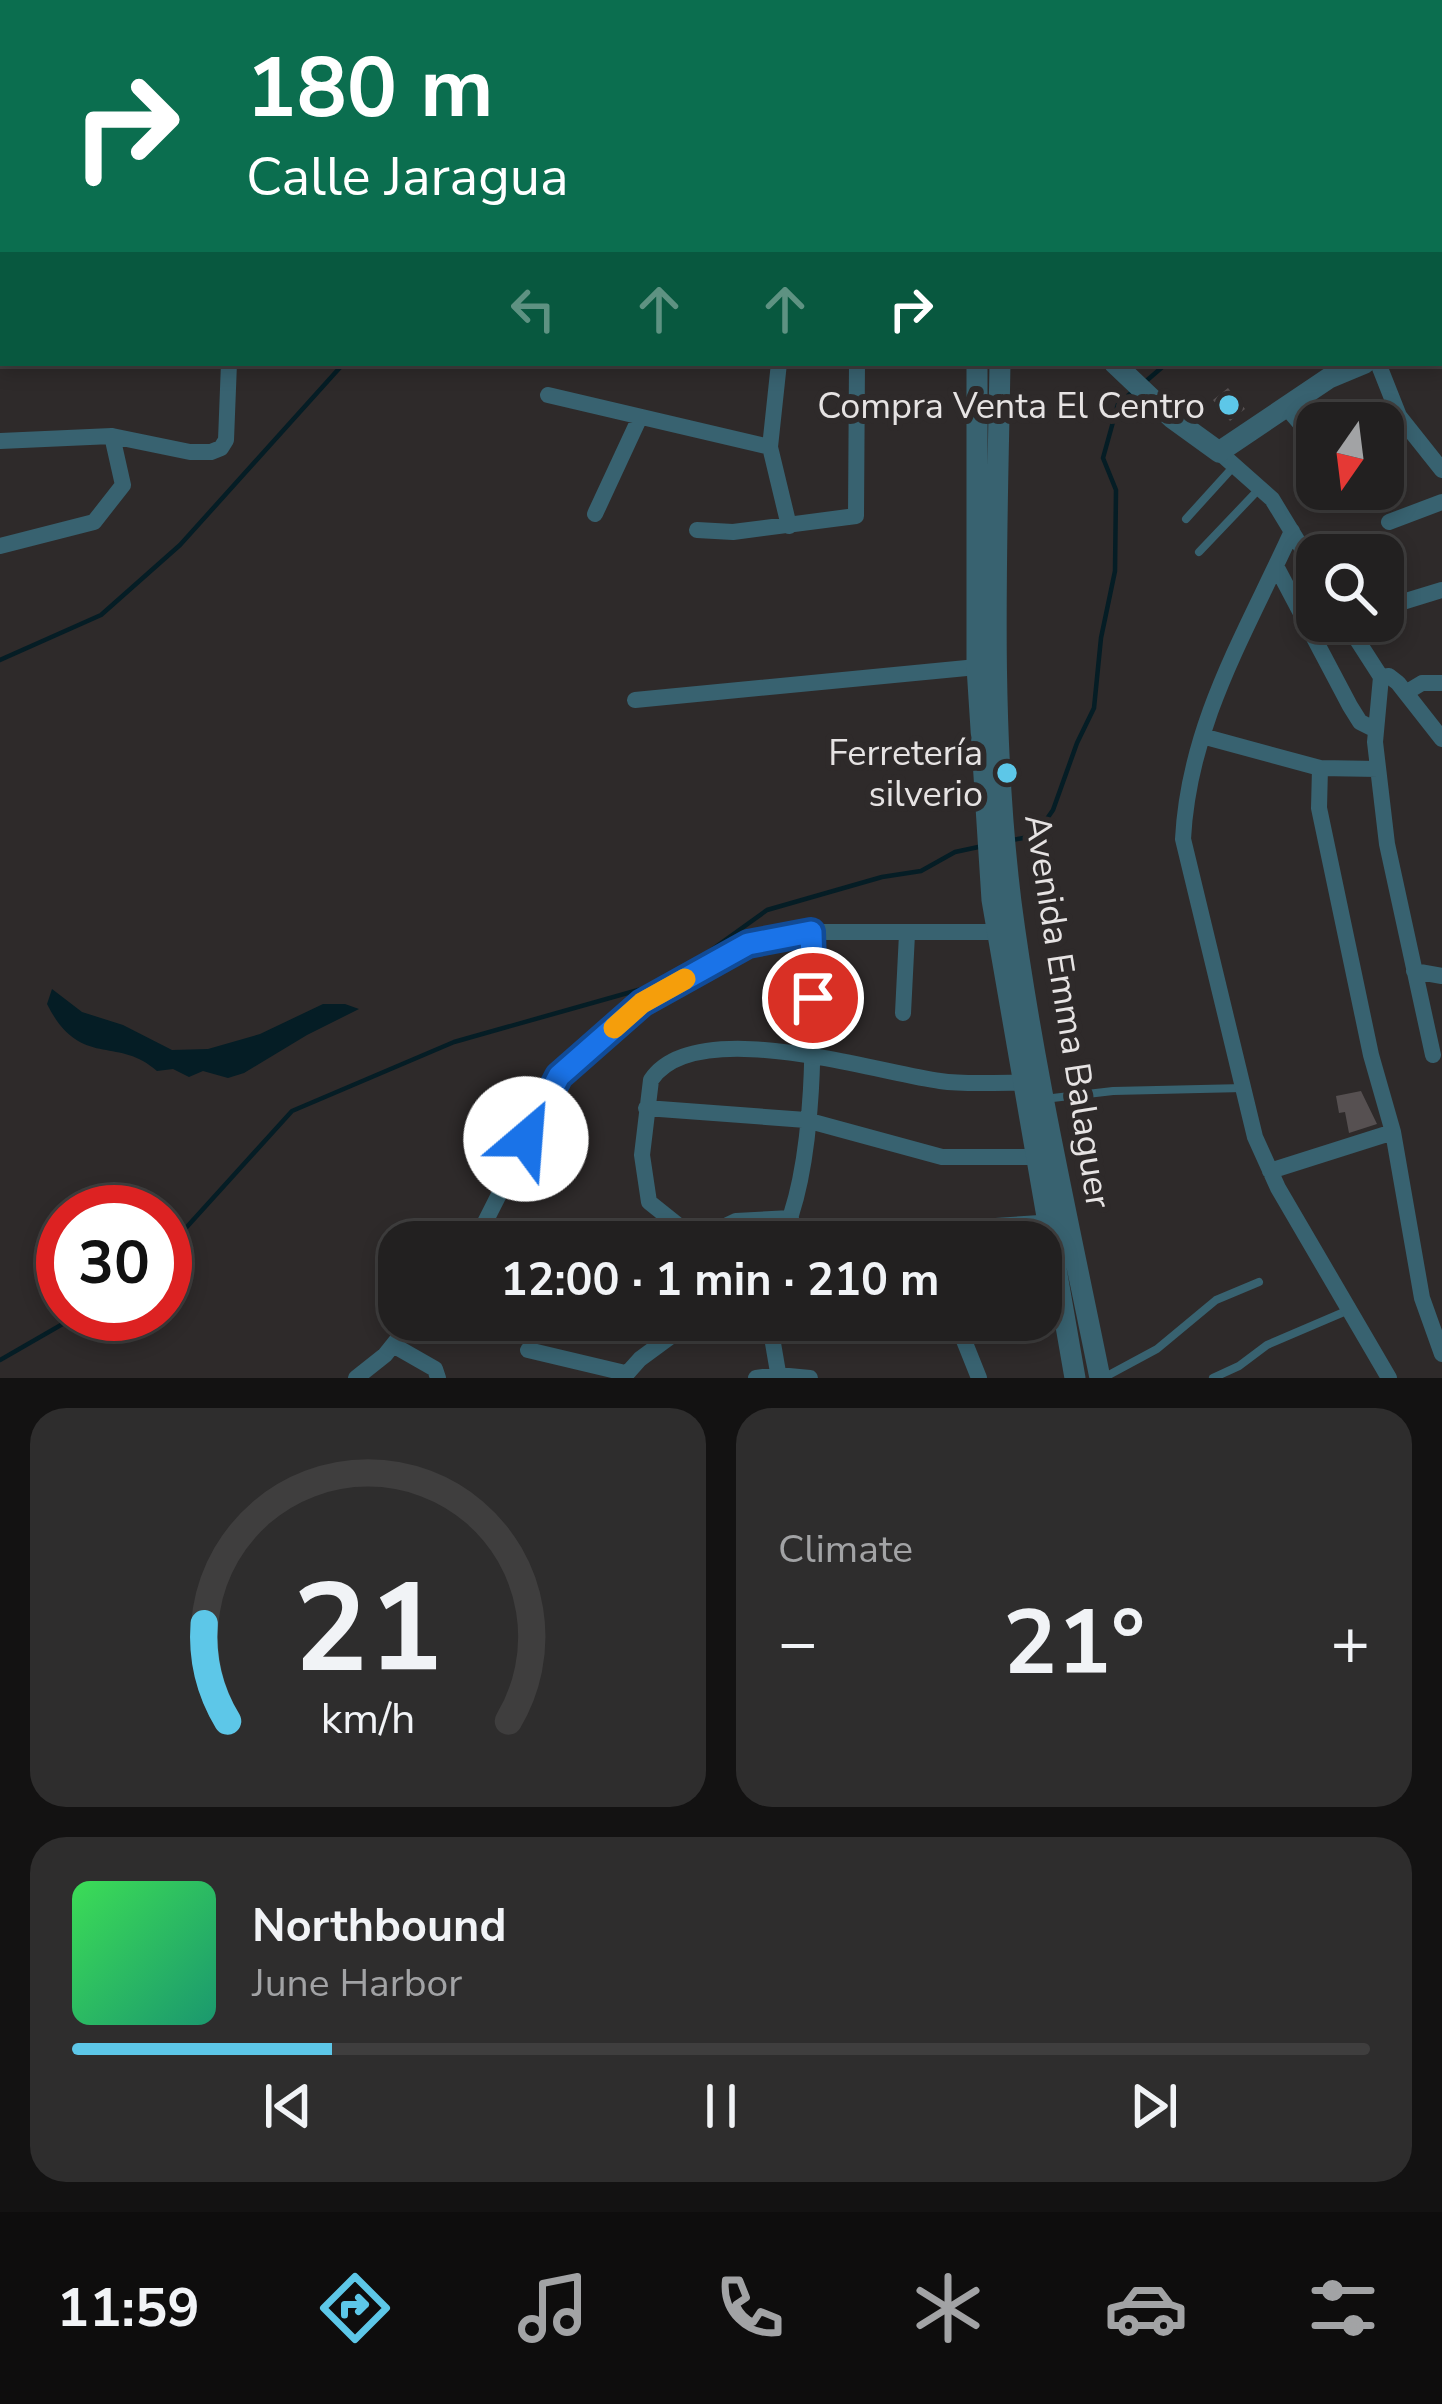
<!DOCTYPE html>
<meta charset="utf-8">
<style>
:root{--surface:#222020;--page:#2e2d2d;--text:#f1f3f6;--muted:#a2a3a5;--line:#3f3e3e;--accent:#5dc7e8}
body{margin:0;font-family:"Nunito Sans",sans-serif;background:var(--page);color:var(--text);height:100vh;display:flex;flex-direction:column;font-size:45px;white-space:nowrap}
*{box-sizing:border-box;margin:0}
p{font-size:39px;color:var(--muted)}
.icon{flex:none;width:66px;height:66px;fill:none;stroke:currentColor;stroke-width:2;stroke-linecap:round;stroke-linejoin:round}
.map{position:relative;height:1378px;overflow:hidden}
.panel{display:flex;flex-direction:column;gap:30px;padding:30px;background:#131212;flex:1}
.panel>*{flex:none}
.top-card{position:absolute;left:0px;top:0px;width:1443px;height:366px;box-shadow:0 6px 18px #0003,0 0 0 3px var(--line);background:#0b6e4f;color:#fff;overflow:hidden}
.needle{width:78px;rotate:194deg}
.tools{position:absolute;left:1296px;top:402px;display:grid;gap:24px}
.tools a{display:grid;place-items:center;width:108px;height:108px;border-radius:24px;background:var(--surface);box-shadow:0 6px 18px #0003,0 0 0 3px var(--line);font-size:60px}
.speed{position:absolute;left:36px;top:1185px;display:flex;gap:24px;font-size:60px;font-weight:700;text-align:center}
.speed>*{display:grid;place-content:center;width:156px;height:156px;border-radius:50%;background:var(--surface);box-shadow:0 6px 18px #0003,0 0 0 3px var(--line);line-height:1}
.speed .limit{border:18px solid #d22;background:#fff;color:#111}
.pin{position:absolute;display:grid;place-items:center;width:102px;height:102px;color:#fff;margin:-51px;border:6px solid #fff;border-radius:50%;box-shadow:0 3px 12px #0007}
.me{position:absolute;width:132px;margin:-66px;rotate:27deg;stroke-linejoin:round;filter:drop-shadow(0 0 9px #0008)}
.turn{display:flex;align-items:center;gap:42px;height:252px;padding:0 48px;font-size:54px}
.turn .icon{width:156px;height:156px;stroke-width:2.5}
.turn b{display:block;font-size:84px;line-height:102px}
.lanes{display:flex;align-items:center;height:114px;padding:0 48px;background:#0003;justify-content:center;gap:60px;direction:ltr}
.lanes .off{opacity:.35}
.big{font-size:90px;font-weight:700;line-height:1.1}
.panel .widget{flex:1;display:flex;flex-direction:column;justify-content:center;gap:18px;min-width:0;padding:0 42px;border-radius:36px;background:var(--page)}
.panel .dial{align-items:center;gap:0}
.dial svg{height:312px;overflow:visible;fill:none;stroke:var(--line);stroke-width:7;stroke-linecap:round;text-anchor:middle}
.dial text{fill:var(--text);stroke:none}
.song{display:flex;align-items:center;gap:36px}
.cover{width:144px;height:144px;border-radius:18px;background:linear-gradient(135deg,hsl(130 70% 55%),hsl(160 70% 35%))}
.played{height:12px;border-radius:6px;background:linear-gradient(90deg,var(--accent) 20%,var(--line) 20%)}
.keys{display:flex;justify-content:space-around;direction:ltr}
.heat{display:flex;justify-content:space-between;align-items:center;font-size:66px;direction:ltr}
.panel .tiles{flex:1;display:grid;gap:30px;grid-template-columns:1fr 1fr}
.widget:last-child{grid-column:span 2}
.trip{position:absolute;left:378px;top:1221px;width:684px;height:120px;border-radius:36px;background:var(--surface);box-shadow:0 6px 18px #0003,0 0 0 3px var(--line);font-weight:700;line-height:120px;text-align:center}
.tabs{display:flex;height:192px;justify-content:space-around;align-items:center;background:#0e0d0d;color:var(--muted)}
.tabs .icon{width:84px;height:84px}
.tabs .current{color:var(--accent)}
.tabs b{font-size:54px;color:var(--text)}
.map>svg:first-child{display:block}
</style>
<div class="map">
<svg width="1442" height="1378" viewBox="0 0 1442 1378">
<rect width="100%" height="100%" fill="#2e2a2a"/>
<path fill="#051d25" d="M52,989L82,1012L123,1025L172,1050L208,1049L260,1034L323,1004H345L359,1009L307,1035L244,1073L228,1078L203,1071L189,1077L173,1069L157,1071C117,1035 80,1070 47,1004Z"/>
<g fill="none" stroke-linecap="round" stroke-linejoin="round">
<path stroke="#051d25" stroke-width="4.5" d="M1366,3L1367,0
M1145,382L1167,363
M0,660L101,615L180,545L344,363
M1012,840L1035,836L1053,810L1077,743L1094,708L1101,638L1115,571L1116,490L1103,458L1118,404L1131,393
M678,974L767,910L882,877L921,871L955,852L983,846
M165,1251L292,1111L454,1042L663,983
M0,1360L80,1314"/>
</g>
<path fill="#565051" d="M1228,388L1245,409L1230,421L1213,400Z
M1361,1091L1377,1124L1349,1133L1345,1112L1339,1113L1336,1096Z"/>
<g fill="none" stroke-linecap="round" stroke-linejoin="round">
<path stroke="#386270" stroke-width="8" d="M1186,519L1235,465
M1199,552L1260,488
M1044,1099L1113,1091L1244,1088
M1105,1377L1157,1349L1216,1300L1259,1282
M1213,1378L1239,1366L1267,1345L1351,1309"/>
<path stroke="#386270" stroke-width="16" d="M1305,0L1307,3
M1080,2L1225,0
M95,3L96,0
M691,3V2
M1440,5L1441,0
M1440,19L1442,20
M0,74L3,75
M1440,137H1442
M0,160L3,159
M1440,199H1442
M1440,270H1442
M0,330H3
M779,363L770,447L789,526
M1378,363L1399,416L1442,470
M548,395L770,447
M1287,408L1317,443
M0,441L112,436L190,452H211L221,448L226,440L229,363
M1219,452L1272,499L1317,573
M595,514L640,417
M1389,522L1442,502
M697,530L733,532L856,516L857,363
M1292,531C1246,633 1189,724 1183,839L1255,1137L1278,1188L1389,1378
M0,546L94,522L123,485L112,436
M1276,566L1350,706L1360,722L1376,730
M1383,608L1442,590
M1345,621L1381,677
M1381,677L1375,742L1387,844L1433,1055
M1381,677L1389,676L1398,683L1442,739
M1407,692L1422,683H1442
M635,700L977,667
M1202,736L1320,768L1378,769
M1320,768L1319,808L1371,1055L1393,1132L1422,1298L1442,1354
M1414,971L1442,976
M903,1013L907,934
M646,1108L806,1120L942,1157H1036
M1270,1171L1393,1132
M698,1239L736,1221L791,1218
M781,1240L1056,1222
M475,1242L559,1076L642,1003L748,944L776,936L811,932H996
M699,1242L649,1202L642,1155L651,1080C695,1014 874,1072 940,1081C967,1085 996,1082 1024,1083
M780,1242C818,1167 814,1017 811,932
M769,1320L779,1378
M927,1320L959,1328
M960,1320L959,1328L979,1378
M393,1345L435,1369L438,1378
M528,1350L625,1373
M356,1378L385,1355L413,1320
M623,1378L640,1359L693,1320
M756,1378L778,1375L810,1378"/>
<path stroke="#386270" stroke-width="21" d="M1001,0V3
M982,3V0
M1440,351H1442
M977,363V667L992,900L1075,1378
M1000,363C997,542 989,724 1011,902C1032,1062 1068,1220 1100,1378
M1114,363L1172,418L1219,452L1329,378L1365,363"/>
</g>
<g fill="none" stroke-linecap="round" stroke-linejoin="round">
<g stroke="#114b97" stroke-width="30">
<path id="route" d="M526,1139L559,1076L642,1003L748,944L811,932L813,998"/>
</g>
<use href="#route" stroke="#1a73e8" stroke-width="21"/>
<path stroke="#f59e0b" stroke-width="21" d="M614,1028L642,1003L685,979"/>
</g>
<g fill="#5dc7e8" stroke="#2e2a2a" stroke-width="4.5">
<circle cx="1229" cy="405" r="12"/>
<circle cx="1007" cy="773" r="12"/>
</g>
<g text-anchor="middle" stroke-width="12" stroke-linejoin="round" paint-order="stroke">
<g font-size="36" fill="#e6e3e3" stroke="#2e2a2a" text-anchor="end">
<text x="1205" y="418">Compra Venta El Centro</text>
<text x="983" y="765">Ferretería<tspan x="983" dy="41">silverio</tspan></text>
</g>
<g font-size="36" fill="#e6e3e3" stroke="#2e2a2a">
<text transform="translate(1069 1011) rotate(81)" y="13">Avenida Emma Balaguer</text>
</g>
</g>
</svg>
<div class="tools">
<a><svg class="needle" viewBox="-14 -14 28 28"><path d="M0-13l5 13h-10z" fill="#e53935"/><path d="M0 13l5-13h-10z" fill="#a2a3a5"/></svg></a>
<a><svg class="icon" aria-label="search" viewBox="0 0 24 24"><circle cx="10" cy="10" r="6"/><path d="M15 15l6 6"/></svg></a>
</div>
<div class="speed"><div class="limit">30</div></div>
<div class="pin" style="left:813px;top:998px;background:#d93025"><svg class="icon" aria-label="arrive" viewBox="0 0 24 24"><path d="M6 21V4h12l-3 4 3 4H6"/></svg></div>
<svg class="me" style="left:526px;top:1139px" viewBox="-20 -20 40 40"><circle r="19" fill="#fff"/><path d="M0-13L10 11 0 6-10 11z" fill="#1a73e8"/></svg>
<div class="trip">12:00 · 1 min · 210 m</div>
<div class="top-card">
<div class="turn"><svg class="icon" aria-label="right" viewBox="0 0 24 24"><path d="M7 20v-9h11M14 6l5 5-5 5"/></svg><div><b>180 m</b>Calle Jaragua</div></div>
<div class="lanes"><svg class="icon off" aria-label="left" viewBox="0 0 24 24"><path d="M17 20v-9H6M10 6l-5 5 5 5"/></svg><svg class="icon off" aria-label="ahead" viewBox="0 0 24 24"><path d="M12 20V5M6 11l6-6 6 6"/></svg><svg class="icon off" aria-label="ahead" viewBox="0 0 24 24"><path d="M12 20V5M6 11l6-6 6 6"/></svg><svg class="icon" aria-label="right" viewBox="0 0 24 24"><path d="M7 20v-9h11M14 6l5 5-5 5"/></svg></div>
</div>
</div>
<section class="panel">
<div class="tiles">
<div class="widget dial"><svg viewBox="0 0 100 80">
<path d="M14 69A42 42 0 1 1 86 69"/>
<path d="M14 69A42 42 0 0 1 8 44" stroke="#5dc7e8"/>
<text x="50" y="56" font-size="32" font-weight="700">21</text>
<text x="50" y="72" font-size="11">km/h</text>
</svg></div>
<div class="widget"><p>Climate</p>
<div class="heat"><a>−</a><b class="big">21°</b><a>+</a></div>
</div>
<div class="widget">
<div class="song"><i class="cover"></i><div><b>Northbound</b><p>June Harbor</p></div></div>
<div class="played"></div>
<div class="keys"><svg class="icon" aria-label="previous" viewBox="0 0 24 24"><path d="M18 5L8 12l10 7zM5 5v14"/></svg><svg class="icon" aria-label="pause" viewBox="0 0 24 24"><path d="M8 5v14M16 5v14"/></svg><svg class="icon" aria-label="next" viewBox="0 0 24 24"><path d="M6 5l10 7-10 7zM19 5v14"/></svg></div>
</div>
</div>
</section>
<nav class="tabs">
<b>11:59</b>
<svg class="icon current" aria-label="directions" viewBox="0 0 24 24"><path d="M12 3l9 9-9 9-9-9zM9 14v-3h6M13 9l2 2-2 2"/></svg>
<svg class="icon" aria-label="music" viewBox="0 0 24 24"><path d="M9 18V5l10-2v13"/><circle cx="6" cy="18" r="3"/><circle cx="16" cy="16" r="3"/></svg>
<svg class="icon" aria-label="phone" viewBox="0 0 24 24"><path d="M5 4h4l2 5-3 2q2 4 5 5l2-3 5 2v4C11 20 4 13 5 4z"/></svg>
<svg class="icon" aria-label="climate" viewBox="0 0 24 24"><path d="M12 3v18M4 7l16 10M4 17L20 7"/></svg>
<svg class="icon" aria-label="car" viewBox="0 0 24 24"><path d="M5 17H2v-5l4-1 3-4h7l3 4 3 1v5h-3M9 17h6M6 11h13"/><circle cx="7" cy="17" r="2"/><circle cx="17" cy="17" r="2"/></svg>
<svg class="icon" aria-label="filters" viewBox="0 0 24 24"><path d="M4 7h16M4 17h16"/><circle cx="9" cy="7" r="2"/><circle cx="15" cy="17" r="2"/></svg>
</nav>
